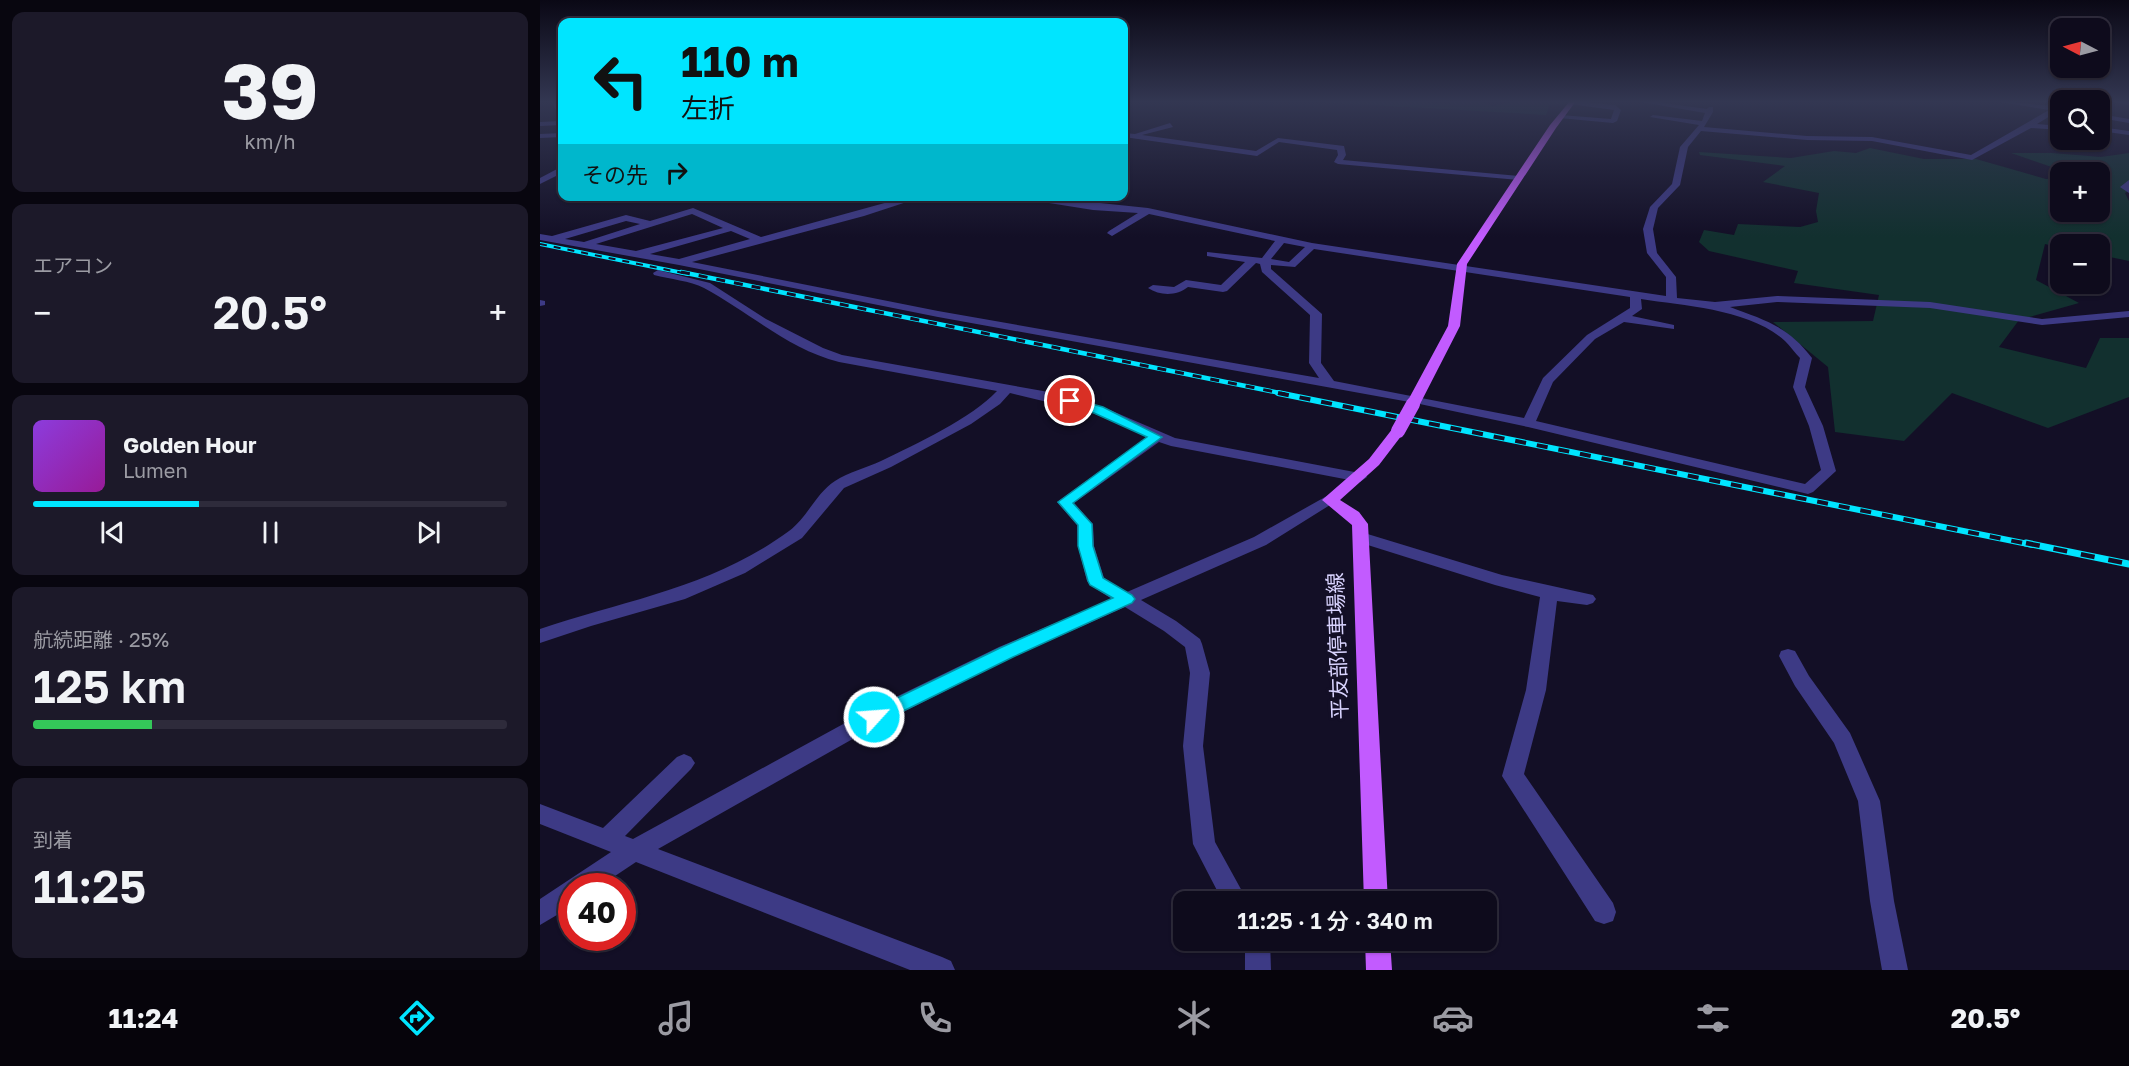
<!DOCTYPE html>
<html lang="ja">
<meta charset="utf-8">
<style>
:root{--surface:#0e0b1c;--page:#1c1929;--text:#f1f3f6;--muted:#9b9ba3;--line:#2e2b3b;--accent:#00e5ff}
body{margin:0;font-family:"Golos Text","Noto Sans JP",sans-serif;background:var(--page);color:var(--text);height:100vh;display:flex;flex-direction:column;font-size:22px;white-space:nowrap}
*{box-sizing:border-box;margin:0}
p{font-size:20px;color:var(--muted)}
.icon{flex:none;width:33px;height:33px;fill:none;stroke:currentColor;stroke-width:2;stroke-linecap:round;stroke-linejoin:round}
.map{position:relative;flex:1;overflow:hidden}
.side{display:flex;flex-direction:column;gap:12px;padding:12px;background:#08060f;width:540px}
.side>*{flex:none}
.banner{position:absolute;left:18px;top:18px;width:570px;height:183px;border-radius:12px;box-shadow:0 2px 4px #0004,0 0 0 2px var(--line);background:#00e5ff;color:#111;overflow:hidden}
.needle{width:39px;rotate:276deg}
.buttons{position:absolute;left:1510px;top:18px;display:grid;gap:12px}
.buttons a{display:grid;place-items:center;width:60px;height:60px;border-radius:12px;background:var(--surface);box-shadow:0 2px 4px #0004,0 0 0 2px var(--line);font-size:30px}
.speed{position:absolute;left:18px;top:873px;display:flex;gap:12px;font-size:30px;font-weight:700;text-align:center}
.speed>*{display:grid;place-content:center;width:78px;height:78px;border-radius:50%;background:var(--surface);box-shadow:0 2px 4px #0004,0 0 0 2px var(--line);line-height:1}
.speed .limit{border:9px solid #d22;background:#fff;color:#111}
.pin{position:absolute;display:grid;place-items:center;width:51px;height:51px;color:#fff;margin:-26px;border:3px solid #fff;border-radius:50%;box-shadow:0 2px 6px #0007}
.me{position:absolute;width:66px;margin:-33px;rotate:64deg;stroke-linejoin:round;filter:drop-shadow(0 0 4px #0008)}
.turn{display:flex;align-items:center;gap:21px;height:126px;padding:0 24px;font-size:27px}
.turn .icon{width:78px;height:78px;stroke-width:2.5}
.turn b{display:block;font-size:42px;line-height:51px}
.then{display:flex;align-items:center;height:57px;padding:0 24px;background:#0003;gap:12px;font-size:22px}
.big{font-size:45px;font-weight:600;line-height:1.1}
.side .card{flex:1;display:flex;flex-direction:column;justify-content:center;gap:9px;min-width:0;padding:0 21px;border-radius:12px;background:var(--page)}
.side .dial{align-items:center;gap:0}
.dial b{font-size:78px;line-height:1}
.song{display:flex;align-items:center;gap:18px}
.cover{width:72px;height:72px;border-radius:9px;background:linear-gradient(135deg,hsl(270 70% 55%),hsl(300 70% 35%))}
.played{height:6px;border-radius:3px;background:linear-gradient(90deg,var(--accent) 35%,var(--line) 35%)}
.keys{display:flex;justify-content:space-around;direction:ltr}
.heat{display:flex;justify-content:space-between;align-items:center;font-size:33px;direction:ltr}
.charge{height:9px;border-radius:4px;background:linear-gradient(90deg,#34c759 25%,var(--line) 0)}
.trip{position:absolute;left:633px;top:891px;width:324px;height:60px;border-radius:12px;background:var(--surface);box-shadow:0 2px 4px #0004,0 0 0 2px var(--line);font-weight:600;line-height:60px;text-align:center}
.dock{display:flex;height:96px;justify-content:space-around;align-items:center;background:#06040b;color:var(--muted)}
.dock .icon{width:42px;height:42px}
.dock .current{color:var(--accent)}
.dock b{font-size:27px;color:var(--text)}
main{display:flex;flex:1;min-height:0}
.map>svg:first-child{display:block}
</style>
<main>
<section class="side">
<div class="card dial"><b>39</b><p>km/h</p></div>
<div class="card"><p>エアコン</p>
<div class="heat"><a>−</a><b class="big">20.5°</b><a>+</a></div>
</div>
<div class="card">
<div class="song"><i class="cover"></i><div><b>Golden Hour</b><p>Lumen</p></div></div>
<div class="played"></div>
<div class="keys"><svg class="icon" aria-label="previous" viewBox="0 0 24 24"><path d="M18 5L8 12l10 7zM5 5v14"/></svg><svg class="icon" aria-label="pause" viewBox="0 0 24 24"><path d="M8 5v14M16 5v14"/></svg><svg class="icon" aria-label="next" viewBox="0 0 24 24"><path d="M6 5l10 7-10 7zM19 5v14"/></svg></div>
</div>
<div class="card"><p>航続距離 · 25%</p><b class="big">125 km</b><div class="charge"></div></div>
<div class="card"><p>到着</p><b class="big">11:25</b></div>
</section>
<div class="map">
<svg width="1589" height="970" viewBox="0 0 1589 970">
<rect width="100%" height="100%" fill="#130f26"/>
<path fill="#12302f" d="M761,101H863L910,104L911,101H940L953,106L978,101H1026L1023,104H1010L1006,115Z
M1330,148L1384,159H1436L1506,179L1521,178V212H1560V172H1526L1471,153H1512L1561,157L1589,153V191L1585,193L1589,201V261L1560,255V244H1521V248L1505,244L1496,280L1539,303L1479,320L1459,347L1546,368L1560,338H1589V397L1508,428L1412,393L1364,441L1295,432L1288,367L1233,322L1333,321L1339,295L1254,283L1258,271L1169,251L1159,242L1164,230L1194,235L1198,224L1260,227L1278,222L1276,211L1279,193L1223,182L1245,166L1160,155L1159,152L1251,158L1294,151L1316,153Z"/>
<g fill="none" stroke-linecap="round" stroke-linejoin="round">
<path fill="#3d3a85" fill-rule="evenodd" d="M11,101H17L22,111V118L19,116Z
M1032,101L1075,105L1081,110L1077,121L1073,123L1019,118L1021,115L1071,119L1074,110L1030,104Z
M1095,101H1110L1167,109L1169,107H1173V112L1164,127L1267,136L1332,137L1431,155L1509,110L1455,101L1514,106L1521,103L1520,110L1497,124L1521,126V130L1491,128L1432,160L1332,141L1267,140L1161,131L1148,147L1140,185L1118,208L1113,229L1117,253L1136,277L1137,298L1175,302L1237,296L1390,302L1502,319L1589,311V317L1502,325L1390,308L1237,302L1190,307C1225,320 1249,327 1272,358L1265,387L1283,426L1296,471L1273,492L1268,494L988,427L875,403L398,317L139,265L0,240V234L12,236L86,215L110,221L153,208L221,237L370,196H385L324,216L152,262L398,311L779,378L769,363L770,315L722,272L720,264L716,263L687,291L683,292L648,287C637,296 620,296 608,288L613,285L634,287L646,280L681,285L705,262L667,256V252L722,258L735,241L609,214L572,236L567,233L569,231L598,213L553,210L465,196H493L608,208L772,243L1126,296V277L1107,253L1103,229L1110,207L1132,184L1140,147L1159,125L1110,117L1113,115L1162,121L1165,113ZM152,214L183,228L96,251L56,244ZM86,221L100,224L44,242L25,239ZM191,231L210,239L139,259L110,254ZM744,243L765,247L749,262L731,259ZM774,249L1090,297V308L1047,335L1003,378L984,418L794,381L781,363L782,314L731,269V265L755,267ZM1101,299C1145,306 1210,309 1245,341C1250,346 1255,353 1260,358L1253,387L1269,426L1281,470L1265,484L996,421L1013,382L1055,339L1084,322L1134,329V325L1092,316L1102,309Z
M1573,101H1589V105L1574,102Z
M1560,114L1589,119V123L1560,118Z
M22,121V125L0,126V122Z
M630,123L633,127L602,135L716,151L738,138L804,146L806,155L803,160L979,176L983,178L979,180L798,164L794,162L798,155L797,150L739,142L717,156L584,137V133L595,134Z
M1560,127L1589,131V135L1560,131Z
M22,133V137L0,138V134Z
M19,168H22V173L0,184V178Z
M584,171H589L590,173L584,175Z
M1589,180V193L1580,187Z
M118,270L170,283L226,319L283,348L302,355L503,391L563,407L635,438L825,474L827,477L820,482L631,446L619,442L534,503L553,524L554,546L564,578L587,592L714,537L785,497L790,495L798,500L726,545L601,600L636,621L660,639L662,644L670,673L663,746L675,842L708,902H683L653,844L643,746L650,673L645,647L624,631L585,607L473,657L341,723L118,849L402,957L411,961L415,970H370L96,862L60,886H32V906L0,925V899L71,852L0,824V804L63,828L137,757L144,754L151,757L155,763L151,769L85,836L93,839L327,711L459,647L572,599L550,585L547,581L538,546L537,525L517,502L607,437L553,413L470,393L460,404L431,424L351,467L304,488L262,538L205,573L145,599L51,626L0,643V629C86,600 173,587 249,531C267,518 276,493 295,481C309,472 326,468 341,461C376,444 432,418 457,391L299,362C248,349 209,312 164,288C150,281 130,279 114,275L113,273Z
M0,300L5,301V305L0,306Z
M821,532L962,575L1053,595L1056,599L1053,603L1047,605L1017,601L1006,690L984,774L1073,903L1076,912L1073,921L1064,924L1055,921L962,776L986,690L1000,597L955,585L815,541L813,537L815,533Z
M1248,649L1255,651L1269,676L1310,733L1340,801L1354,901L1368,970H1342L1330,901L1318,801L1294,743L1255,686L1239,656L1241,651Z
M705,940H730L731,970H705Z"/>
<path fill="#c25bff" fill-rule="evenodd" d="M1030,101H1036L1016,128L927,264L920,326L880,404L873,408L868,407L866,404L908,326L917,264L1010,125Z
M858,427L865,431L839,465L800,500L819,512L828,524L848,902H824L812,525L782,500L829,459L853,428Z
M825,940H850L852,970H826Z"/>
<g stroke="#00e5ff" stroke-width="4">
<path id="rail-far3" d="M0,244L148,274"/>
</g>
<g stroke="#00e5ff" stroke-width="4.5">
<path id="rail-far2" d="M141,272L745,394"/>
</g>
<g stroke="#00e5ff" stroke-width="6">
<path id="rail-far1" d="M738,393L1493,545"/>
</g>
<g stroke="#00e5ff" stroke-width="7">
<path id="rail" d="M1486,543L1589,564"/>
</g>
<use href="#rail-far3" stroke="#130f26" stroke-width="2" stroke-dasharray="7" stroke-linecap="butt"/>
<use href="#rail-far2" stroke="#130f26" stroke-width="3" stroke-dasharray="9" stroke-linecap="butt"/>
<use href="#rail-far1" stroke="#130f26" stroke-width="4" stroke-dasharray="11" stroke-linecap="butt"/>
<use href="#rail" stroke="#130f26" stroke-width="4.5" stroke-dasharray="14" stroke-linecap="butt"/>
<path stroke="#c25bff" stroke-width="14" d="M858,431L873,404"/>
</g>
<linearGradient id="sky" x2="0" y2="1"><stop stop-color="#0a0815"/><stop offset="0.43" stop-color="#333752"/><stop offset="1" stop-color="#333752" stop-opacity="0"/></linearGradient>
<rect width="1589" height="237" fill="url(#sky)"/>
<path fill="#00e5ff" stroke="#0095a6" stroke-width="1.5" d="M530,398L563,407L622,437L533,503L552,524L553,546L563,578L592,595L595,599L592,603L473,657L341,722L334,725L328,722L325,717L328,712L460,648L573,598L550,585L548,581L538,546V525L518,502L607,437L554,413L526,404V399Z"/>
<g text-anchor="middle" stroke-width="6" stroke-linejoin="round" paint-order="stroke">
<g font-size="21" fill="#d9d4ff" stroke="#130f26">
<text transform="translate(798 646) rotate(-92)" y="7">平友部停車場線</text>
</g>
</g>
</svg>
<div class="buttons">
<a><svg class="needle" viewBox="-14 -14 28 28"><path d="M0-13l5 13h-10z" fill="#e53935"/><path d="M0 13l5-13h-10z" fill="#9b9ba3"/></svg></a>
<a><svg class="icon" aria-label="search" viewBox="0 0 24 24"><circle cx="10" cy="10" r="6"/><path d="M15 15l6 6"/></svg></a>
<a>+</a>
<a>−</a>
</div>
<div class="speed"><div class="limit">40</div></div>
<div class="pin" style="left:530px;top:401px;background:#d93025"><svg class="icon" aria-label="arrive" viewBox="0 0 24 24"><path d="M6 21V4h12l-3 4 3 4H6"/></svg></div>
<svg class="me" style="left:334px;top:717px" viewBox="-20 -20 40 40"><circle r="17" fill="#00e5ff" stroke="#fff" stroke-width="3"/><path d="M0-11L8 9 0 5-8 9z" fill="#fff"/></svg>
<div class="trip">11:25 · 1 分 · 340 m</div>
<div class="banner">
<div class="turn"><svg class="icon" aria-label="left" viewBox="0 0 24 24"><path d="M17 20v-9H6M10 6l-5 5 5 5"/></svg><div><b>110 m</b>左折</div></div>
<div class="then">その先<svg class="icon" aria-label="right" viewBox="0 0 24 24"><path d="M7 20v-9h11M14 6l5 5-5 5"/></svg></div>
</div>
</div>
</main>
<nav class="dock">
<b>11:24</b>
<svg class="icon current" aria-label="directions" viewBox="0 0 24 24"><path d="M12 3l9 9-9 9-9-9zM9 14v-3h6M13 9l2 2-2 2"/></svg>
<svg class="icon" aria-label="music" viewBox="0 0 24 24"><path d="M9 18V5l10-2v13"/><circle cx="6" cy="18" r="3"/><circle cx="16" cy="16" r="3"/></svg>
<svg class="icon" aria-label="phone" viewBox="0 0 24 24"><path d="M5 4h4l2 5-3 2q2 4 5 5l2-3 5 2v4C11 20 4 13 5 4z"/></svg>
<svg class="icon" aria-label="climate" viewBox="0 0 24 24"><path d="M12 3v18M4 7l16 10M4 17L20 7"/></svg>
<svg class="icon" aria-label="car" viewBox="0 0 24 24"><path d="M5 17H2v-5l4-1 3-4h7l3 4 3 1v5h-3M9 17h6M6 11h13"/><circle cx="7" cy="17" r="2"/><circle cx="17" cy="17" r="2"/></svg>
<svg class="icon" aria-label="filters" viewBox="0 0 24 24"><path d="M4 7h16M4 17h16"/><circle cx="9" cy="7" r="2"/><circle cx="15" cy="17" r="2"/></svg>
<b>20.5°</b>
</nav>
